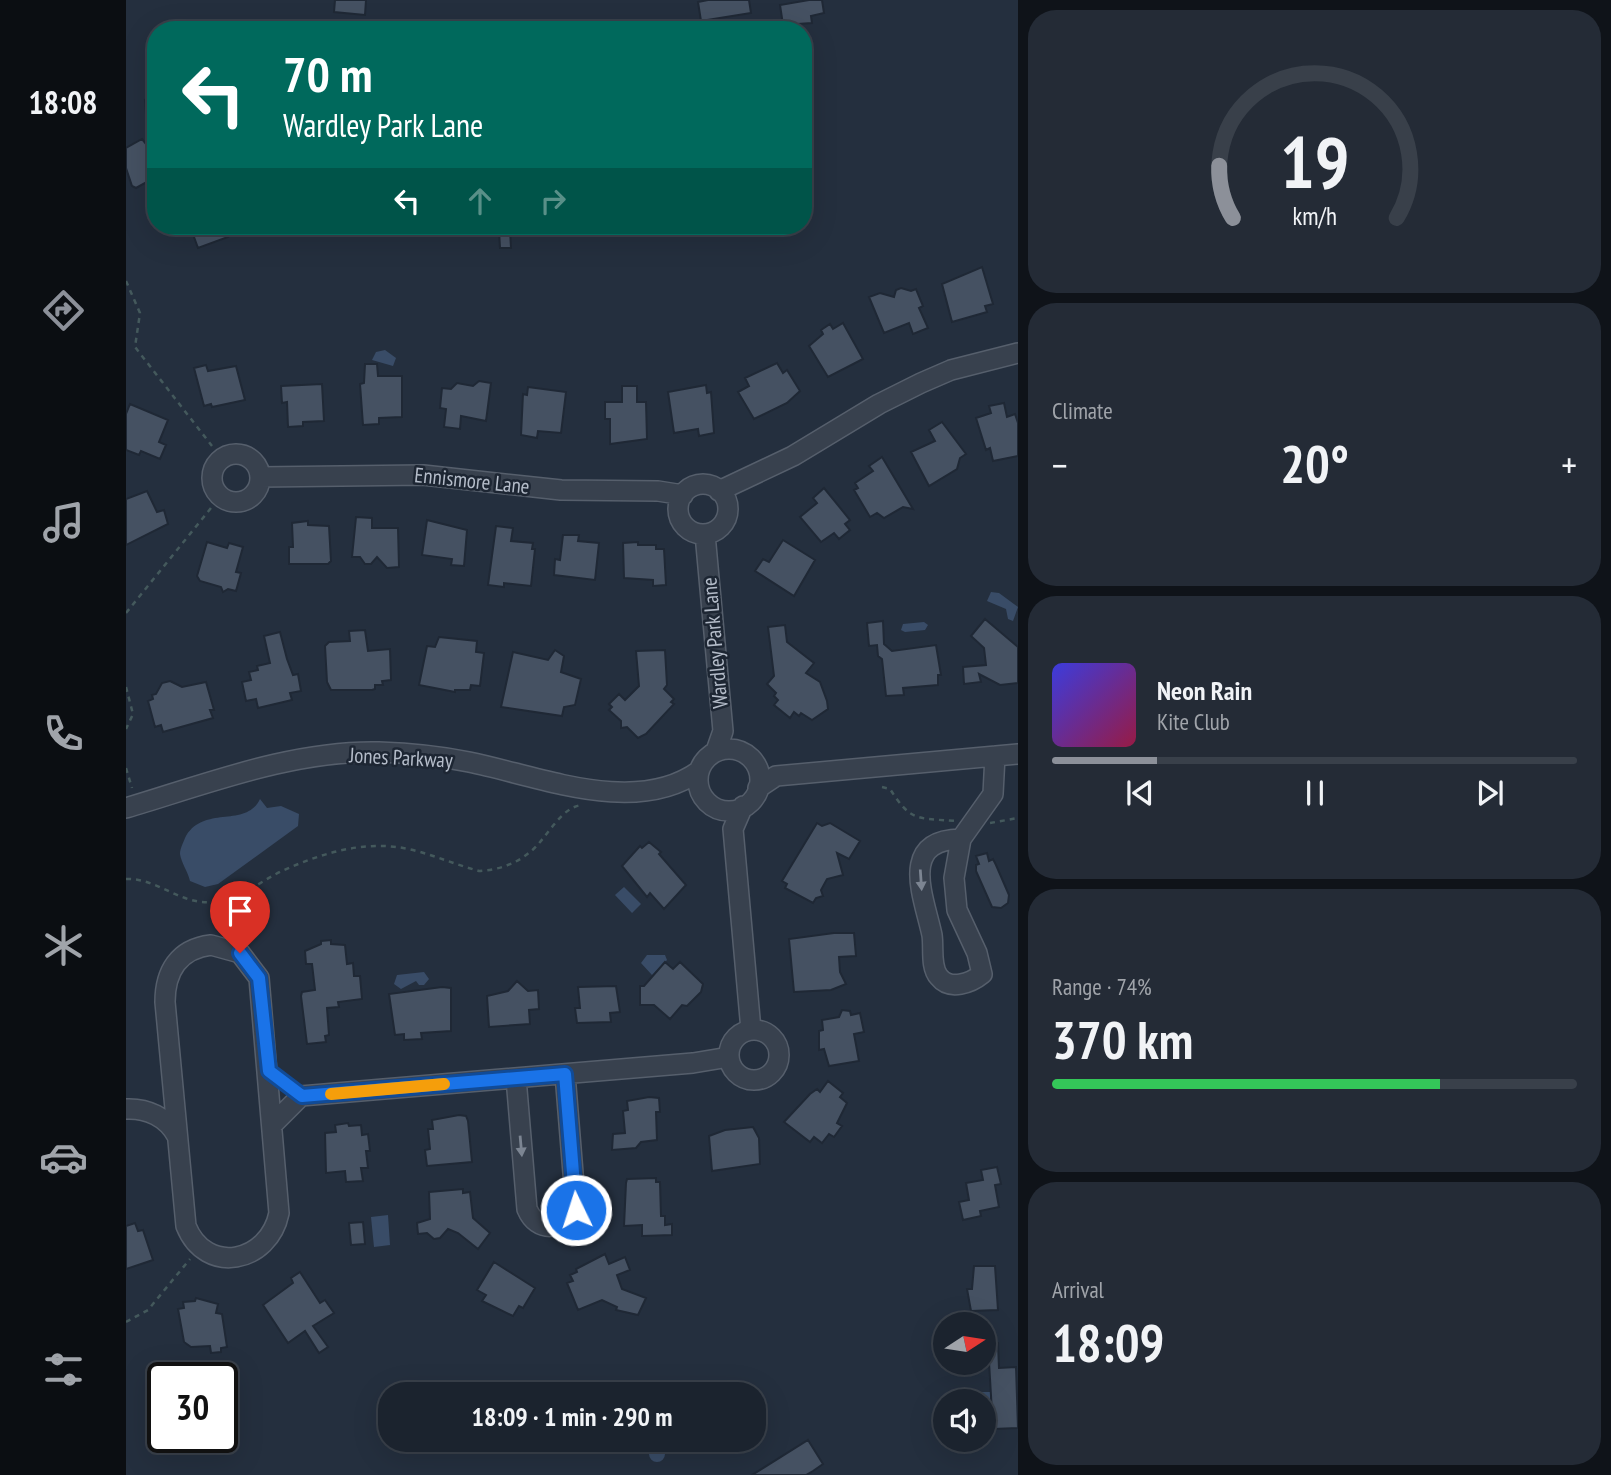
<!DOCTYPE html>
<meta charset="utf-8">
<style>
:root{--surface:#1b232e;--page:#242b36;--text:#f1f3f6;--muted:#a0a4aa;--line:#39404a;--accent:#8c9099}
body{margin:0;font-family:"PT Sans Narrow",sans-serif;background:var(--page);color:var(--text);height:100vh;display:flex;flex-direction:column;font-size:26px;white-space:nowrap}
*{box-sizing:border-box;margin:0}
p{font-size:23px;color:var(--muted)}
.icon{flex:none;width:38px;height:38px;fill:none;stroke:currentColor;stroke-width:2;stroke-linecap:round;stroke-linejoin:round}
.map{position:relative;flex:1;overflow:hidden}
.details{display:flex;flex-direction:column;gap:10px;padding:10px;background:#0f1319;width:593px}
.details>*{flex:none}
.hud{position:absolute;left:21px;top:21px;width:665px;height:214px;border-radius:28px;box-shadow:0 7px 28px #0002,0 0 0 2px var(--line);background:#00695c;color:#fff;overflow:hidden}
.needle{width:46px;rotate:78deg}
.fabs{position:absolute;left:807px;top:1312px;display:grid;gap:14px}
.fabs a{display:grid;place-items:center;width:63px;height:63px;border-radius:50%;background:var(--surface);box-shadow:0 7px 28px #0002,0 0 0 2px var(--line);font-size:35px}
.speed{position:absolute;left:21px;top:1362px;display:flex;gap:14px;font-size:35px;font-weight:700;text-align:center}
.speed>*{display:grid;place-content:center;width:91px;height:91px;border-radius:50%;background:var(--surface);box-shadow:0 7px 28px #0002,0 0 0 2px var(--line);line-height:1}
.speed .limit{border:4px solid #111;border-radius:10px;background:#fff;color:#111}
.pin{position:absolute;display:grid;place-items:center;width:60px;height:60px;color:#fff;margin:-72px -30px;border-radius:50% 50% 50% 0;rotate:-45deg;box-shadow:0 0 7px #0007}
.pin .icon{rotate:45deg}
.me{position:absolute;width:77px;margin:-38px;rotate:356deg;stroke-linejoin:round;filter:drop-shadow(0 0 5px #0008)}
.turn{display:flex;align-items:center;gap:24px;height:147px;padding:0 21px;font-size:32px}
.turn .icon{width:91px;height:91px;stroke-width:2.5}
.turn b{display:block;font-size:49px;line-height:60px}
.lanes{display:flex;align-items:center;height:66px;padding:0 21px;background:#0003;justify-content:center;gap:35px;direction:ltr}
.lanes .off{opacity:.35}
.big{font-size:52px;font-weight:800;line-height:1.1}
.details .widget{flex:1;display:flex;flex-direction:column;justify-content:center;gap:10px;min-width:0;padding:0 24px;border-radius:28px;background:var(--page)}
.details .dial{align-items:center;gap:0}
.dial svg{height:182px;overflow:visible;fill:none;stroke:var(--line);stroke-width:7;stroke-linecap:round;text-anchor:middle}
.dial text{fill:var(--text);stroke:none}
.song{display:flex;align-items:center;gap:21px}
.cover{width:84px;height:84px;border-radius:10px;background:linear-gradient(135deg,hsl(240 70% 55%),hsl(340 70% 35%))}
.played{height:7px;border-radius:4px;background:linear-gradient(90deg,var(--accent) 20%,var(--line) 20%)}
.keys{display:flex;justify-content:space-around;direction:ltr}
.heat{display:flex;justify-content:space-between;align-items:center;font-size:38px;direction:ltr}
.charge{height:10px;border-radius:5px;background:linear-gradient(90deg,#34c759 74%,var(--line) 0)}
.trip{position:absolute;left:252px;top:1382px;width:388px;height:70px;border-radius:28px;background:var(--surface);box-shadow:0 7px 28px #0002,0 0 0 2px var(--line);font-weight:800;line-height:70px;text-align:center}
main{display:flex;flex:1;min-height:0}
.tabs{display:flex;flex-direction:column;width:126px;justify-content:space-around;align-items:center;background:#0b0e12;color:var(--muted)}
.tabs .icon{width:49px;height:49px}
.tabs .on{color:var(--accent)}
.tabs b{font-size:32px;color:var(--text)}
.map>svg:first-child{display:block}
</style>
<main>
<nav class="tabs">
<b>18:08</b>
<svg class="icon on" aria-label="directions" viewBox="0 0 24 24"><path d="M12 3l9 9-9 9-9-9zM9 14v-3h6M13 9l2 2-2 2"/></svg>
<svg class="icon" aria-label="music" viewBox="0 0 24 24"><path d="M9 18V5l10-2v13"/><circle cx="6" cy="18" r="3"/><circle cx="16" cy="16" r="3"/></svg>
<svg class="icon" aria-label="phone" viewBox="0 0 24 24"><path d="M5 4h4l2 5-3 2q2 4 5 5l2-3 5 2v4C11 20 4 13 5 4z"/></svg>
<svg class="icon" aria-label="climate" viewBox="0 0 24 24"><path d="M12 3v18M4 7l16 10M4 17L20 7"/></svg>
<svg class="icon" aria-label="car" viewBox="0 0 24 24"><path d="M5 17H2v-5l4-1 3-4h7l3 4 3 1v5h-3M9 17h6M6 11h13"/><circle cx="7" cy="17" r="2"/><circle cx="17" cy="17" r="2"/></svg>
<svg class="icon" aria-label="filters" viewBox="0 0 24 24"><path d="M4 7h16M4 17h16"/><circle cx="9" cy="7" r="2"/><circle cx="15" cy="17" r="2"/></svg>
</nav>
<div class="map">
<svg width="892" height="1475" viewBox="0 0 892 1475">
<rect width="100%" height="100%" fill="#242f3e"/>
<path fill="#394c67" d="M259,350L270,358L267,366L246,360L250,352Z
M865,592L873,593L892,607L887,621L882,619L880,609L861,601Z
M798,622L802,625L799,630L779,632L775,630L777,624Z
M134,799L141,808L155,806L173,814L172,826L92,884L79,887L64,881C62,872 55,862 54,854C54,849 57,843 59,838C77,804 120,829 134,799Z
M498,887L515,904L506,913L489,895Z
M521,955H539L541,960L526,975L515,963Z
M298,972L303,979L298,985H293L290,981L275,989L268,984L271,975Z
M262,1215L264,1245L248,1247L245,1217Z
M854,1392H864L865,1414H858Z
M523 1454a8 8 0 1 1 16 0a8 8 0 1 1-16 0Z"/>
<path fill="#455162" stroke="#1f2835" stroke-width="2" d="M209,0H240L239,15L208,12Z
M582,0H623L625,13L575,21L572,2Z
M683,0H696L698,13L685,16L686,23L657,25L654,5Z
M30,99V113L20,114L19,100Z
M16,139L25,150L30,148V177L10,188L6,186L0,168V148Z
M64,226H98L102,237L72,248Z
M373,230H384L385,248H374Z
M856,267L867,304L859,306L861,312L826,322L816,284Z
M775,288L785,291L790,289L797,306L793,308L802,328L787,334L783,323L758,333L743,297L754,293L768,297L770,290Z
M717,323L737,359L702,377L683,346L697,334L695,330L704,324L707,329Z
M651,363L657,373L661,370L674,391L661,403L628,419L612,392L623,386L619,378Z
M239,364H251L252,376H276V417L253,418V424L237,425L234,384L238,383Z
M80,365L82,371L110,366L119,400L86,407L85,404L78,406L68,368Z
M353,381L365,383L360,421L335,416L334,429L318,427L320,409L314,408L316,388L325,389L331,383L347,386Z
M196,384L198,421L177,422V426L162,427L161,402L156,403L155,386Z
M580,385L581,393L585,392L588,433L573,436L572,429L548,433L542,392Z
M496,386H511V402H520L521,439L484,444V419H479V402H496Z
M402,387L440,392L435,433L412,431L411,438L395,435L397,394L401,395Z
M878,403L881,417L889,414L892,423V456L867,461L864,448L860,450L850,418L865,413L863,406Z
M4,404L42,420L33,442L40,445L34,459L15,451L13,455L0,450V414Z
M816,422L840,454L834,458L831,469L803,486L785,452L809,441L803,430Z
M756,457L787,509L777,507L758,518L751,513L744,517L728,490L732,488L729,483L747,471L743,466Z
M698,488L724,520L719,524L724,530L713,539L708,533L695,542L674,517L691,503L687,498Z
M21,491L31,512L38,510L42,524L0,545V499Z
M230,517L246,518V528H272L273,567L261,568L251,557L245,564H239L234,557H226Z
M301,520L341,530L338,566L325,565L326,559L296,555Z
M182,521V525L203,526L205,561L202,564H163V547H167L166,523Z
M370,526L387,528L385,541L407,543L406,549H409L405,586L378,583V587L362,585Z
M437,535H453L452,541L473,543L469,580L428,575L429,559L434,560Z
M657,540L689,560L668,596L629,571L637,559L643,562Z
M81,542L101,548L103,543L117,547L110,572L115,573L110,591L102,589L97,592L95,587L74,581L71,576Z
M512,542V545H530V549H538L540,585L527,586V580L498,578L497,543Z
M859,619L892,647V683L874,685L853,674L855,682L838,684L837,667L860,665L858,648L845,636Z
M757,621L758,644L766,651L810,645L815,675H812V685L777,688L778,695L760,696L756,659L752,656L751,645L743,646L741,623Z
M659,625L661,642L688,663L680,673L694,682L701,701L702,709L686,720L675,713L673,716L668,712L664,718L648,705L652,700L648,696L650,693L641,684L648,676L642,627Z
M239,630L242,651L264,649L265,680L256,681L257,685H249V689L246,690H205L201,682L199,646L203,642L224,641L223,631Z
M154,632L161,659L167,675L172,674L175,691L164,693L166,700L132,708L130,699L120,701L116,682L125,680L123,672L132,670L131,666L144,663L138,636Z
M313,637L351,641L350,652L358,653L354,686L345,685L344,690H329V692L293,685L301,646L309,647Z
M429,650L438,656L435,672L455,679L449,705L438,707L436,716L375,707L387,652L422,660Z
M539,650L541,685L538,689L548,699L545,702L548,704L520,734L512,738L501,727L495,728V721L483,710L486,707L483,704L493,694L499,700L513,686L510,651Z
M44,681L56,687L80,682L88,710H84L87,718L37,732L35,725L29,727L22,701L27,699L26,695L30,694L36,683Z
M691,823L696,826L704,823L734,841L723,859L711,853L717,875L701,879L695,890L697,896L690,898L687,903L659,888L661,884L656,881Z
M523,842L535,852L533,854L560,885L538,909L524,893L521,897L496,866L514,846L516,848Z
M861,853L863,861L867,859L870,865L883,895L882,903L875,908L866,907L850,871V865L853,864L850,856Z
M708,933H728L730,956L713,957L714,972L720,984L705,990L668,992L663,939Z
M205,940V944L219,945L221,964L227,963L228,976H234L236,999L212,1002L213,1007L201,1008L203,1035L199,1036L200,1042L181,1044L175,996L176,992L189,990L186,964H180L179,951L195,944V941Z
M539,962L547,969L554,962L577,984L575,992L561,1006L556,1005L544,1019L528,1005H514V986H518Z
M391,981L402,991L412,990L413,1009L403,1010L404,1024L363,1027L361,996L382,991Z
M490,986L494,1012L484,1013L485,1022L451,1023L449,1008H454L452,987Z
M316,987L325,988V1031L295,1033L296,1039L278,1040V1034L269,1035L263,994Z
M716,1010L724,1011L725,1015L734,1013L738,1032L728,1034L733,1061L703,1066L698,1049L693,1050V1031L697,1030L696,1020L713,1017Z
M702,1081L717,1093L714,1097L721,1103L711,1123L716,1126L708,1137L703,1134L696,1143L688,1137L684,1142L658,1122L684,1094L691,1089L694,1092Z
M523,1097L533,1098L534,1112H530L531,1140L515,1142L510,1148L486,1150L487,1134L499,1133L497,1111L502,1110L501,1101Z
M333,1115L340,1116L342,1121L346,1162L301,1166L299,1150L304,1149L302,1129H307L306,1120Z
M222,1123L223,1126L235,1125L236,1135L242,1134L244,1151H240L242,1168H235L237,1181L220,1182L219,1171L200,1173L199,1133L210,1132L209,1125Z
M627,1127L633,1138L634,1164L586,1171L583,1136L599,1130Z
M871,1167L875,1184L869,1185L873,1207L854,1211L855,1216L837,1220L833,1202L843,1200L840,1183L857,1180L855,1170Z
M530,1178V1182H534L535,1216H539V1225L546,1224V1235L516,1236V1225L498,1226L500,1183L501,1179Z
M337,1189V1193L344,1192L347,1218L364,1233L352,1249L332,1233L322,1229L314,1238L308,1239L301,1233L292,1234L291,1223L304,1219L303,1192Z
M237,1222L239,1244L225,1245L223,1223Z
M9,1223L12,1231L17,1230L27,1260L0,1269V1226Z
M479,1254L483,1264L499,1257L504,1270L491,1275L496,1289L520,1298L512,1315L490,1310L491,1307L476,1300L452,1310L441,1283L447,1281L444,1275L451,1272L450,1269Z
M368,1262L409,1288L397,1308L393,1306L387,1316L356,1301L360,1295L351,1290Z
M848,1266H869L872,1310L845,1311L841,1289H846Z
M174,1272L194,1303L199,1300L208,1313L187,1326L202,1347L193,1353L179,1331L162,1343L137,1305L167,1283L165,1278Z
M70,1298L92,1304L90,1313L96,1314L101,1347L95,1348V1352L85,1353L84,1346L65,1347L58,1342L52,1309L58,1308L57,1302L69,1301Z
M872,1343L873,1368L890,1367L892,1428L867,1429L863,1362H858V1352L862,1351V1344Z
M682,1440L697,1464L687,1471L680,1475H626Z"/>
<g fill="none" stroke-linecap="round" stroke-linejoin="round">
<g stroke="#565f6c" stroke-width="22">
<path id="minor" d="M86 478a24 24 0 1 1 48 0a24 24 0 1 1-48 0Z
M134,477L297,475L435,490L532,491L557,495
M552 509a25 25 0 1 1 50 0a25 25 0 1 1-50 0Z
M593,491L667,456L753,404L795,383L825,370L892,353
M579,534L597,731L590,751
M572 780a31 31 0 1 1 62 0a31 31 0 1 1-62 0Z
M632,788L650,776L892,754
M617,806L607,829L625,1030
M0,808C81,784 167,750 253,752C282,753 314,756 343,762C413,776 509,817 573,771
M835,839C772,840 798,897 806,935C808,948 804,967 813,977C824,991 845,983 856,974L851,953L831,910L828,878L835,839L867,794L869,756
M85,945L114,953L133,978L153,1213C143,1263 80,1276 60,1226L39,1002C39,972 52,949 85,945Z
M603 1055a25 25 0 1 1 50 0a25 25 0 1 1-50 0Z
M390,1078L401,1209C411,1233 437,1231 450,1210L439,1074
M0,1109C21,1108 41,1117 51,1136
M147,1124L175,1096L567,1063L603,1057"/>
</g>
<path stroke="#44595c" stroke-width="2.5" stroke-dasharray="5 5" stroke-linecap="butt" d="M0,281L14,313L9,347L86,446
M0,613L85,508
M0,687L7,714L0,729
M0,768L6,788
M756,787L764,789C785,822 791,818 830,821
M864,823L892,818
M0,879C32,878 54,905 86,902C114,900 134,881 158,870C199,852 242,839 287,850C310,856 331,865 353,871C372,870 390,864 404,852C421,839 434,807 456,805
M0,1322L22,1310L64,1259"/>
<use href="#minor" stroke="#38414e" stroke-width="19"/>
</g>
<defs><path id="oneway-solid" d="M-6-.8H1V-3.2L6.5 0L1 3.2V.8H-6Z" transform="scale(1.75)"/></defs>
<g fill="#7c8592">
<use href="#oneway-solid" transform="translate(795 880) rotate(86)"/>
<use href="#oneway-solid" transform="translate(395 1146) rotate(85)"/>
</g>
<g fill="none" stroke-linecap="round" stroke-linejoin="round">
<g stroke="#114b97" stroke-width="18">
<path id="route" d="M114,953L133,978L143,1071L176,1096L439,1074L450,1210"/>
</g>
<use href="#route" stroke="#1a73e8" stroke-width="12"/>
<path stroke="#f59e0b" stroke-width="12" d="M205,1094L318,1084"/>
</g>
<g text-anchor="middle" stroke-width="5" stroke-linejoin="round" paint-order="stroke">
<g font-size="21" fill="#b4bcc9" stroke="#1d2633">
<text transform="translate(346 481) rotate(6)" y="7">Ennismore Lane</text>
<text transform="translate(589 643) rotate(-95)" y="7">Wardley Park Lane</text>
<text transform="translate(275 758) rotate(3)" y="7">Jones Parkway</text>
</g>
</g>
</svg>
<div class="fabs">
<a><svg class="needle" viewBox="-14 -14 28 28"><path d="M0-13l5 13h-10z" fill="#e53935"/><path d="M0 13l5-13h-10z" fill="#a0a4aa"/></svg></a>
<a><svg class="icon" aria-label="sound" viewBox="0 0 24 24"><path d="M4 9h4l5-4v14l-5-4H4zM17 9q2 3 0 6"/></svg></a>
</div>
<div class="speed"><div class="limit">30</div></div>
<div class="pin" style="left:114px;top:953px;background:#d93025"><svg class="icon" aria-label="arrive" viewBox="0 0 24 24"><path d="M6 21V4h12l-3 4 3 4H6"/></svg></div>
<svg class="me" style="left:450px;top:1210px" viewBox="-20 -20 40 40"><circle r="17" fill="#1a73e8" stroke="#fff" stroke-width="3"/><path d="M0-11L8 9 0 5-8 9z" fill="#fff"/></svg>
<div class="trip">18:09 · 1 min · 290 m</div>
<div class="hud">
<div class="turn"><svg class="icon" aria-label="left" viewBox="0 0 24 24"><path d="M17 20v-9H6M10 6l-5 5 5 5"/></svg><div><b>70 m</b>Wardley Park Lane</div></div>
<div class="lanes"><svg class="icon" aria-label="left" viewBox="0 0 24 24"><path d="M17 20v-9H6M10 6l-5 5 5 5"/></svg><svg class="icon off" aria-label="ahead" viewBox="0 0 24 24"><path d="M12 20V5M6 11l6-6 6 6"/></svg><svg class="icon off" aria-label="right" viewBox="0 0 24 24"><path d="M7 20v-9h11M14 6l5 5-5 5"/></svg></div>
</div>
</div>
<section class="details">
<div class="widget dial"><svg viewBox="0 0 100 80">
<path d="M14 69A42 42 0 1 1 86 69"/>
<path d="M14 69A42 42 0 0 1 8 46" stroke="#8c9099"/>
<text x="50" y="56" font-size="32" font-weight="700">19</text>
<text x="50" y="72" font-size="11">km/h</text>
</svg></div>
<div class="widget"><p>Climate</p>
<div class="heat"><a>−</a><b class="big">20°</b><a>+</a></div>
</div>
<div class="widget">
<div class="song"><i class="cover"></i><div><b>Neon Rain</b><p>Kite Club</p></div></div>
<div class="played"></div>
<div class="keys"><svg class="icon" aria-label="previous" viewBox="0 0 24 24"><path d="M18 5L8 12l10 7zM5 5v14"/></svg><svg class="icon" aria-label="pause" viewBox="0 0 24 24"><path d="M8 5v14M16 5v14"/></svg><svg class="icon" aria-label="next" viewBox="0 0 24 24"><path d="M6 5l10 7-10 7zM19 5v14"/></svg></div>
</div>
<div class="widget"><p>Range · 74%</p><b class="big">370 km</b><div class="charge"></div></div>
<div class="widget"><p>Arrival</p><b class="big">18:09</b></div>
</section>
</main>
